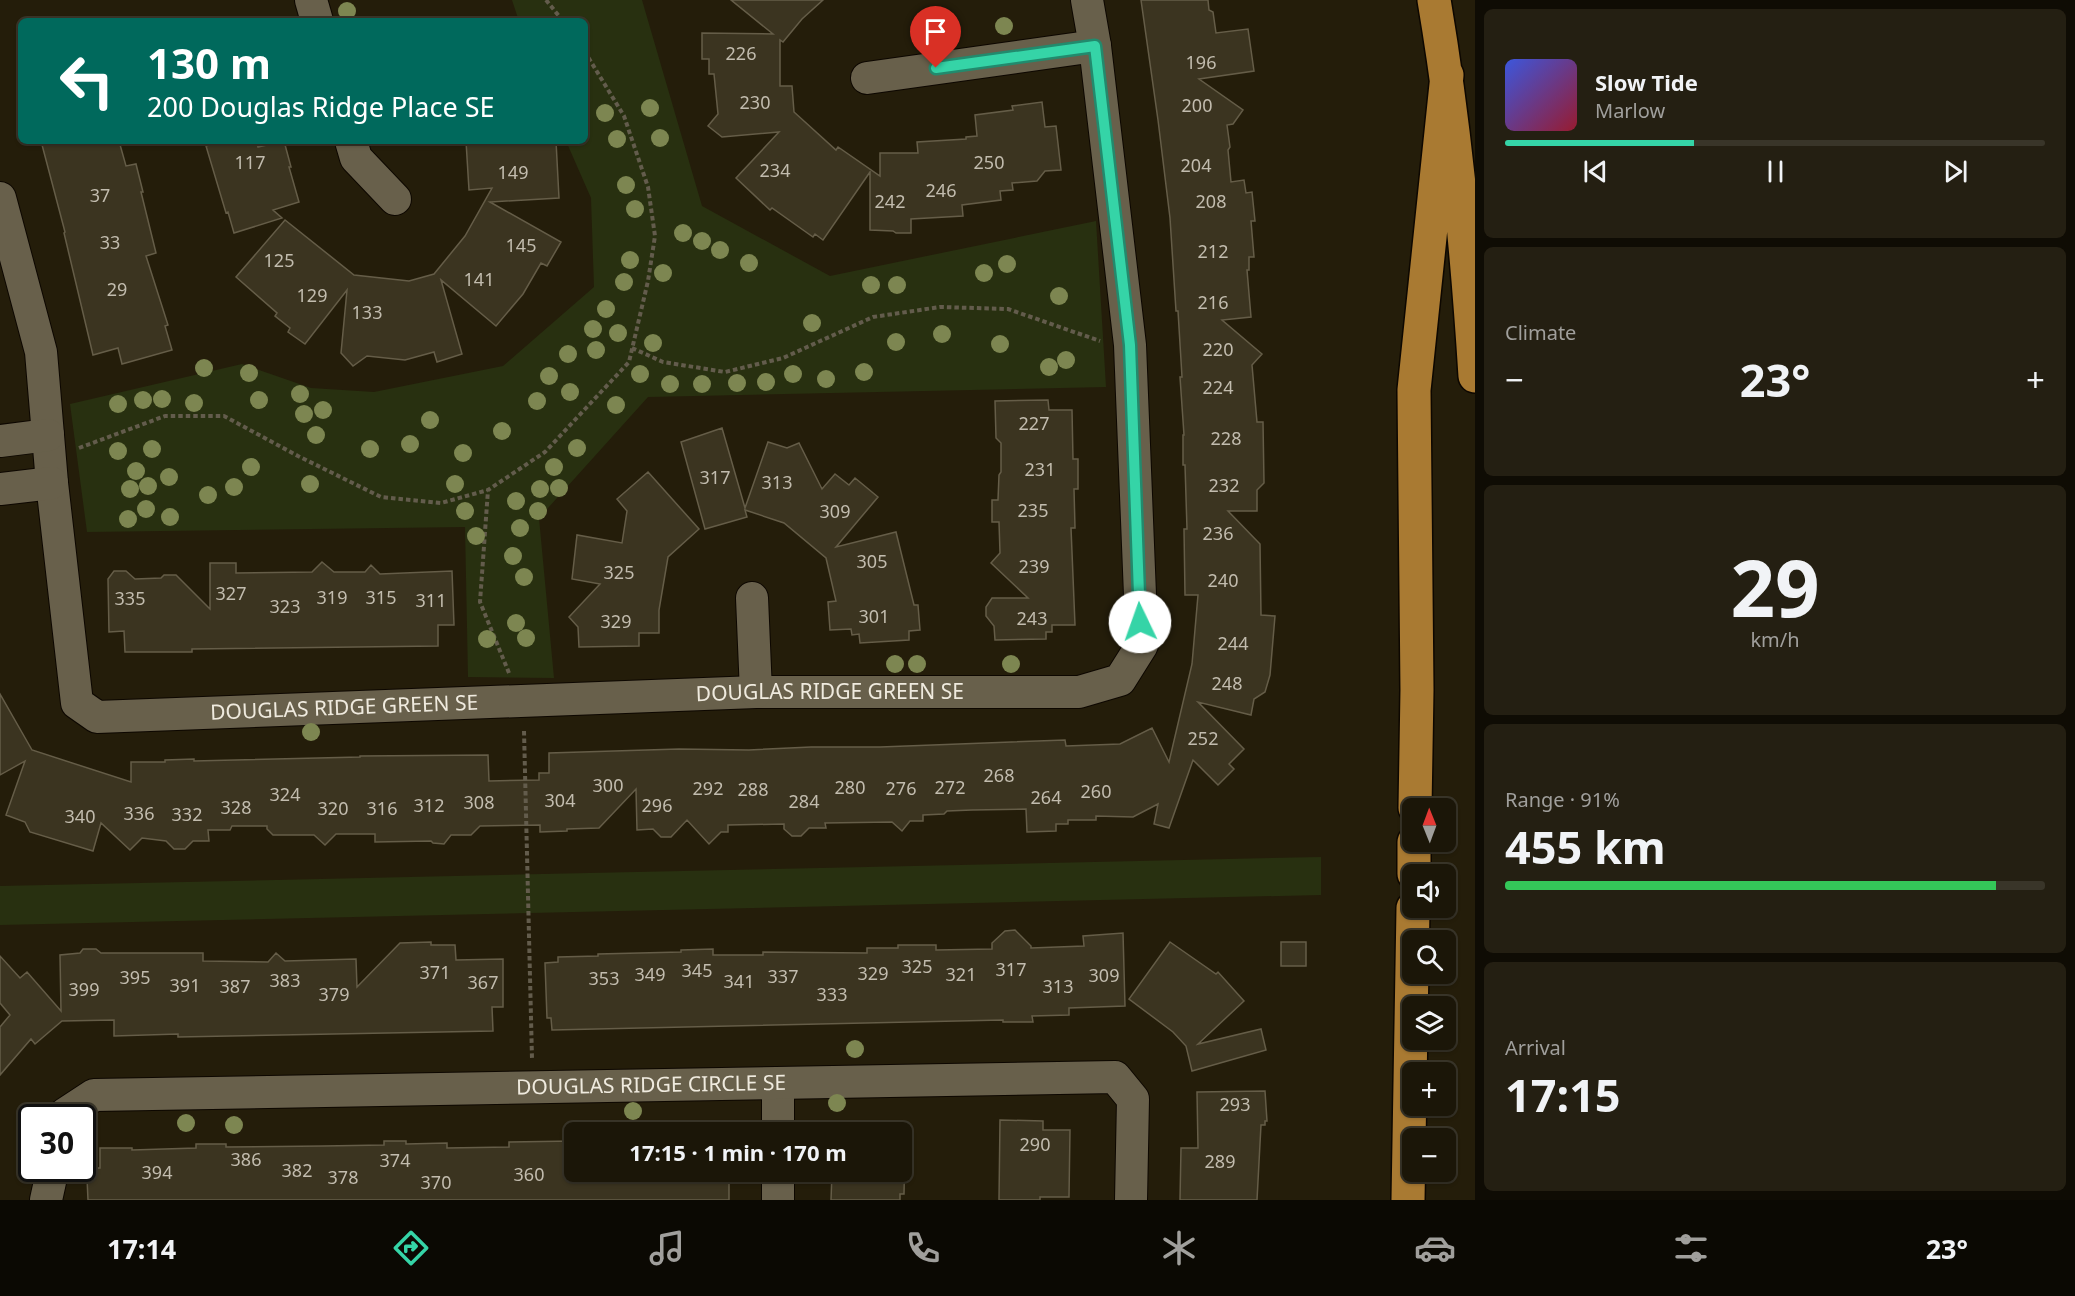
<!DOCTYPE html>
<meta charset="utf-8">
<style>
:root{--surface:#1b1608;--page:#241f12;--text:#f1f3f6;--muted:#a09f9c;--line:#393529;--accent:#35d4a7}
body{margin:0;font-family:"Noto Sans",sans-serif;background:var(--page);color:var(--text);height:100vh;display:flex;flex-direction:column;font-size:22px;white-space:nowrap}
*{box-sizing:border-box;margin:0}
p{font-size:20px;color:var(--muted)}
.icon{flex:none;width:33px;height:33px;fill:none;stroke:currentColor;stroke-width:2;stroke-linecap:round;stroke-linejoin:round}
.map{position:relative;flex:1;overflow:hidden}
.sheet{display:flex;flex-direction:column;gap:9px;padding:9px;background:#0f0c04;width:600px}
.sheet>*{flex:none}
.top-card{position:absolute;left:18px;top:18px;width:570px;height:126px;border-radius:9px;box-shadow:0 2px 4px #0004,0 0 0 2px var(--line);background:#00695c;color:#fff;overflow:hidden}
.needle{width:39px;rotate:359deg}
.buttons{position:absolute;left:1402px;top:798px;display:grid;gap:12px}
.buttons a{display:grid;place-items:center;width:54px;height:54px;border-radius:9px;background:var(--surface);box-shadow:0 2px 4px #0004,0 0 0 2px var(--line);font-size:30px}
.speed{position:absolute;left:18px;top:1104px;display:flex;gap:12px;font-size:30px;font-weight:700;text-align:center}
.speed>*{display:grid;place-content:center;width:78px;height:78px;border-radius:50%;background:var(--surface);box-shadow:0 2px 4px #0004,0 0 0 2px var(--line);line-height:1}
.speed .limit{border:3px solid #111;border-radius:9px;background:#fff;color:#111}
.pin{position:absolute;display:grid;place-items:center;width:51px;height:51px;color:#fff;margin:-62px -26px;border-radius:50% 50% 50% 0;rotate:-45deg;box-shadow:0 0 6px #0007}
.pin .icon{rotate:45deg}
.me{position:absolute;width:66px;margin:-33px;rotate:357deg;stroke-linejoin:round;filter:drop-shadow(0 0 4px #0008)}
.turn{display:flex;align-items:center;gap:21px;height:126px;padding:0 30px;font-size:27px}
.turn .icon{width:78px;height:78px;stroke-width:2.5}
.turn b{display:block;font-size:42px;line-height:51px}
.big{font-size:45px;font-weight:700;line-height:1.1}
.sheet .widget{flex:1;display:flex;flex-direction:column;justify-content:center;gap:9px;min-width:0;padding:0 21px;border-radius:9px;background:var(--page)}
.sheet .dial{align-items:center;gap:0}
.dial b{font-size:78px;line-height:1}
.song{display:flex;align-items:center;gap:18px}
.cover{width:72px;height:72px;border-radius:9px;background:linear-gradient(135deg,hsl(230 70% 55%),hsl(350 70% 35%))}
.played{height:6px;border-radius:3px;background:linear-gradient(90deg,var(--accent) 35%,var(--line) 35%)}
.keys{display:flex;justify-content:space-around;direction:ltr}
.heat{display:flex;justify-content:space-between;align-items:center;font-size:33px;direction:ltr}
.charge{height:9px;border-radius:4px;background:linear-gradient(90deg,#34c759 91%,var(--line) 0)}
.trip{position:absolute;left:564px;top:1122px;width:348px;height:60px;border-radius:9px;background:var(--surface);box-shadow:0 2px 4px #0004,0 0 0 2px var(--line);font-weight:700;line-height:60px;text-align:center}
.tabs{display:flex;height:96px;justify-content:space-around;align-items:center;background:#0b0903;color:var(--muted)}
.tabs .icon{width:42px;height:42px}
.tabs .current{color:var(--accent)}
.tabs b{font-size:27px;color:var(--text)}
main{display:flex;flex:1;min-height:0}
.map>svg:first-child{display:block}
</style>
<main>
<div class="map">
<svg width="1475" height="1200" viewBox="0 0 1475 1200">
<rect width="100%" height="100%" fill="#241d0a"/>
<path fill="#283010" d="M512,0H642L702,206L830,276L1096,221L1106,387L648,397L539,518L554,678L468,677L465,527L87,532L70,404L242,364L311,388L374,392L503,366L594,287L591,198L566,141H585V21H519Z
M1321,857V895L0,925V886Z"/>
<path fill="#3b3420" stroke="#655d48" stroke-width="1.5" d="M731,0H823L802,19L783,42L780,40V86H792L794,112L836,150L838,147L880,176V153H918L917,142L966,139V137L977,136L975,115L1013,110L1012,106L1042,102L1045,127L1056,126L1061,170L1045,171L1037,181L1012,183L1013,190L1000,191L1001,200L962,205L963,216L911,219V233H896L893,231L870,230V172L823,240L815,234L813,237L772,208L770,210L736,178L779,132L722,137L708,126L718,114L714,74H709V59H702V33L773,34Z
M1141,0H1208L1209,10L1213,12L1216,33L1248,29L1254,71L1199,79L1243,110L1233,124L1227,125L1230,147L1228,150L1231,182L1244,180L1246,193L1252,192L1255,221H1251L1254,257H1249V270H1247L1251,317L1222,320L1262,354L1252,365L1257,422H1263L1264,483L1257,490V511H1228L1260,544L1261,615L1275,616L1270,675L1265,692L1254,699L1251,715L1198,702L1244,749L1229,764L1234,769L1218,785L1193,760L1169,828L1154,824L1158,804L1133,817L1096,816V820H1068V824H1056V831L1027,832L1026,809L972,810L947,811L944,814L923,815V821H910L902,831L892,822L825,823L826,828H809L801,836H792L784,829V824L728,825V832H721L709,844L687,820L671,837H661L653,829L637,830L636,789L599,828L567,829V831L540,832V825L480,826L471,835H451L444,844L433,843L431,841L375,842V834H336L325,845L314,835H273L267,829V826H232L230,830H208L209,841H193L185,849H174L166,841L142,838L130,850L101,823L93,851L30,832L25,822L6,815L25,761L0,775V694L32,750L131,782V762H165V760L194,759V761L360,757V756L488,755L489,781L539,780V773H549V753L679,749L749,750L811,747H880L1065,740L1066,746L1120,744L1152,728L1169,762L1192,664L1198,595H1185L1184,529H1187L1185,465H1183V435H1184L1180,377H1182L1178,311H1176L1170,218L1158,120Z
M41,141H119L126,166L136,164L143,192H141L156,253L146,256L168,325L165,326L172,350L122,364L118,348L93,355L64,233L65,232Z
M222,141H256L258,147L284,141L291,167H289L299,202L273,210L282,218L234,233L228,212L226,213L206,146Z
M466,141H556L559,198L490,202L561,242L547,266L541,263L523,294L496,326L441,280L462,354L437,362L434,352L405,360L367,356L353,366L341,353L347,290L305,344L288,332L290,328L275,316L277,313L236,277L285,220L354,275L409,281L434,274L465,236L492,188L469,190Z
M1048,400L1049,410H1072L1073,459H1078V489H1074L1075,528H1071L1075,625H1052V632H1046V639L995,640L994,626L986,616V607L992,598H1028L991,563L1000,553L999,522H992V500H998L999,475L1001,472V443L996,438L995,401Z
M722,428L745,508L768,442L787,448L799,443L822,489L835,474L849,485L855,478L878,497L836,547L896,532L914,605H918L920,630L909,631V640L860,643L859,634L852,635L851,629L830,630L828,602L836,601L826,558L784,523L745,510L747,517L705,529L681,442Z
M648,472L699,529L668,557L659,610V633H639V646L579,647L578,627L569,617L600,584L572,579L577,535L622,543L627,511L617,499Z
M322,562L334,572H365L371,565L380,574L452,571L454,625H438V646L192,649V652H125L124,631L109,632L108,579L114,571H126L135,579L161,578L164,575H176L210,609V563H236V573L312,572Z
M1015,930L1031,946V948L1084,946L1083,936L1123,933L1125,1006L1069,1008V1015L1032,1016L1033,1022H1003V1020L552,1030L551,1018H547L545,963L558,962V957L598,956V954L681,952V950L713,949V955H763V952L867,953V948H898V945H936V950L992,949V943L1005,931Z
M431,942V945H455L456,960L503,959V1007H492L493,1031L178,1037V1034L114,1036V1020L62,1021L35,1044L31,1039L0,1075V1027L10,1015L0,1003V956L20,978L27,972L61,1011L60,955L80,953L83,949H96L101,953H203V961L268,962L276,953L285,961L356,959L357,987L400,943Z
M1170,942L1216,974L1218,972L1244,1001L1198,1044L1261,1029L1266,1050L1192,1071L1186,1046L1173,1032L1129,999Z
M1281,942H1306V966H1281Z
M1265,1091L1267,1121H1265V1125H1261L1257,1200H1180L1181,1148H1198L1197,1092Z
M1000,1120L1043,1121V1130H1070L1069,1197H1040V1200H999Z
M857,1121L901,1122V1132H835V1130H857Z
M384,1141H406V1144L447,1143V1148L509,1147V1142L574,1141V1172H729V1200H88L87,1178H90V1168H100V1148H132V1150L196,1148V1144H226V1147L323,1146L384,1145Z
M902,1141L905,1144L904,1194H900V1200H831L832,1173L834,1172H902Z"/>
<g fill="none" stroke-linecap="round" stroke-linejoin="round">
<g stroke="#0d0700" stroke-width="34">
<g id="street">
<path d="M311,0L317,21"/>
<path d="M867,78L1095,46"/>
<path d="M351,141L356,158L395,199"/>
<path id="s1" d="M0,198L41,352L52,483L77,703L97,717L756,692H1079L1120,680L1142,645L1130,345L1095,46L1087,0"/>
<path d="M0,441L48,435"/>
<path d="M0,489L52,483"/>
<path d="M752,598L756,692"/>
<path d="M778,1083V1132"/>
<path id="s2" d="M64,1118L65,1114L94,1095L1115,1077L1133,1099L1131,1200"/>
<path d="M778,1172V1200"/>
<path d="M46,1200L53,1168"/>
</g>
</g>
<g stroke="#0d0700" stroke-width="36">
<path id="highway" d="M1434,0C1455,124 1467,250 1475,376
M1415,808L1417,690L1414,390L1447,75
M1414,874V842
M1408,1200L1413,908"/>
</g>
<path stroke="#635c4c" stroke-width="4" stroke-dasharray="4.5 3" stroke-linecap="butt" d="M546,0L563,21
M632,348L663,362L725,372L783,358L873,317L940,307L1008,309L1100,341
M79,448L165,416H224L298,456L381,497L441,503L488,490
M509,673L480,602L488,490L545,452L629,362L648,281L655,236L648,187L624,116L585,52
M524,731L532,1059"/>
<use href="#street" stroke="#68604b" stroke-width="32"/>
<use href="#highway" stroke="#a97a32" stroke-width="33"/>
</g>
<g fill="#7d8651">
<circle cx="347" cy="11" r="9"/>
<circle cx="1004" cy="26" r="9"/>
<circle cx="650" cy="108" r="9"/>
<circle cx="605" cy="113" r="9"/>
<circle cx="660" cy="138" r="9"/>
<circle cx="617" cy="139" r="9"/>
<circle cx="626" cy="185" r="9"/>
<circle cx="635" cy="209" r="9"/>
<circle cx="683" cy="233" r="9"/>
<circle cx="702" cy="241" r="9"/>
<circle cx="720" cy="250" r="9"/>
<circle cx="630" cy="260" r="9"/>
<circle cx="749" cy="263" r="9"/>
<circle cx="1007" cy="264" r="9"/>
<circle cx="663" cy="273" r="9"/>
<circle cx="984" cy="273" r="9"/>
<circle cx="624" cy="282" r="9"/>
<circle cx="871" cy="285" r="9"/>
<circle cx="897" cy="285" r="9"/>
<circle cx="1059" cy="296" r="9"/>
<circle cx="606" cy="309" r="9"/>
<circle cx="812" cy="323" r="9"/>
<circle cx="593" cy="329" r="9"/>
<circle cx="618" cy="333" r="9"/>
<circle cx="942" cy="334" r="9"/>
<circle cx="896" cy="342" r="9"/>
<circle cx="653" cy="343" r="9"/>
<circle cx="1000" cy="344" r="9"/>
<circle cx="596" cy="350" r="9"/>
<circle cx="568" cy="354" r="9"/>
<circle cx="1066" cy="360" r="9"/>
<circle cx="1049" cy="367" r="9"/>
<circle cx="204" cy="368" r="9"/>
<circle cx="864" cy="372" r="9"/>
<circle cx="249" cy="373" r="9"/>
<circle cx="640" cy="374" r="9"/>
<circle cx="793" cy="374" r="9"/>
<circle cx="549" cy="376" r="9"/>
<circle cx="826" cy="379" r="9"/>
<circle cx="766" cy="382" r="9"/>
<circle cx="737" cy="383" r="9"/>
<circle cx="670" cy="384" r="9"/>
<circle cx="702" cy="384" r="9"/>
<circle cx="570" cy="392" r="9"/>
<circle cx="300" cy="394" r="9"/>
<circle cx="162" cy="399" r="9"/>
<circle cx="143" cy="400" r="9"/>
<circle cx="259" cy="400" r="9"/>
<circle cx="537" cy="401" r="9"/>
<circle cx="194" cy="403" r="9"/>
<circle cx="118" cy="404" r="9"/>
<circle cx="616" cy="405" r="9"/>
<circle cx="323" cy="410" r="9"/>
<circle cx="304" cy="414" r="9"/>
<circle cx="430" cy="420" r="9"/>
<circle cx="502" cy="431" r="9"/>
<circle cx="316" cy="435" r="9"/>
<circle cx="410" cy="444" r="9"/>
<circle cx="577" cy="448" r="9"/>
<circle cx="152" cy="449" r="9"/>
<circle cx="370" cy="449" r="9"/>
<circle cx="118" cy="451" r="9"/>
<circle cx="463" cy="453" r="9"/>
<circle cx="251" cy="467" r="9"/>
<circle cx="554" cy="467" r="9"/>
<circle cx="136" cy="471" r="9"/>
<circle cx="169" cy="477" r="9"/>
<circle cx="310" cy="484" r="9"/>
<circle cx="455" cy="484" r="9"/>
<circle cx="148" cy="486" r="9"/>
<circle cx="234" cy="487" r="9"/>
<circle cx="559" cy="488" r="9"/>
<circle cx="130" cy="489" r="9"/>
<circle cx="540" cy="489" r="9"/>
<circle cx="208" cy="495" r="9"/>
<circle cx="516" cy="501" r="9"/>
<circle cx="146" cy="509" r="9"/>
<circle cx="465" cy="511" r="9"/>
<circle cx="538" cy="511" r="9"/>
<circle cx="170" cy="517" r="9"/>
<circle cx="128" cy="519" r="9"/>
<circle cx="520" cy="528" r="9"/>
<circle cx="476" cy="536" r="9"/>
<circle cx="513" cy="556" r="9"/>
<circle cx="524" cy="577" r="9"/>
<circle cx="516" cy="623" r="9"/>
<circle cx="526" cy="638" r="9"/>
<circle cx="487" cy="639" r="9"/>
<circle cx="895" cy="664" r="9"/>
<circle cx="917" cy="664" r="9"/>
<circle cx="1011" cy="664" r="9"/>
<circle cx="311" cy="732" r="9"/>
<circle cx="855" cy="1049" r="9"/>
<circle cx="837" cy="1103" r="9"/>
<circle cx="633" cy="1111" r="9"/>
<circle cx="186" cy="1123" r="9"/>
<circle cx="234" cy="1125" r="9"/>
</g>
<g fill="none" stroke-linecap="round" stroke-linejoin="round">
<g stroke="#228a6d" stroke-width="15">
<path id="route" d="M936,68L1095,46L1130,345L1140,622"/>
</g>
<use href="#route" stroke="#35d4a7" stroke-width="10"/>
</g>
<g text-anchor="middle" stroke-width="6" stroke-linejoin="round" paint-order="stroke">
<g font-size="18" fill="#c2bcae">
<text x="741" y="60">226</text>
<text x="1201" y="69">196</text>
<text x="755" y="109">230</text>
<text x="1197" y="112">200</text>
<text x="250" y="169">117</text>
<text x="989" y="169">250</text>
<text x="1196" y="172">204</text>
<text x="775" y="177">234</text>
<text x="513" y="179">149</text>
<text x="941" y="197">246</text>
<text x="100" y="202">37</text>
<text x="890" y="208">242</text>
<text x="1211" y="208">208</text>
<text x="110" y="249">33</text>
<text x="521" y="252">145</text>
<text x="1213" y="258">212</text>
<text x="279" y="267">125</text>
<text x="479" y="286">141</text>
<text x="117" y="296">29</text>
<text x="312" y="302">129</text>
<text x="1213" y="309">216</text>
<text x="367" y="319">133</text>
<text x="1218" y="356">220</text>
<text x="1218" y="394">224</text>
<text x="1034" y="430">227</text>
<text x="1226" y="445">228</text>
<text x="1040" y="476">231</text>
<text x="715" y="484">317</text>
<text x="777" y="489">313</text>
<text x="1224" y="492">232</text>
<text x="1033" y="517">235</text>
<text x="835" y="518">309</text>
<text x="1218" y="540">236</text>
<text x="872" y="568">305</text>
<text x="1034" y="573">239</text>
<text x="619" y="579">325</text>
<text x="1223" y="587">240</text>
<text x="231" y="600">327</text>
<text x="332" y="604">319</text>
<text x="381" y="604">315</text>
<text x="130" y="605">335</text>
<text x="431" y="607">311</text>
<text x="285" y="613">323</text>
<text x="874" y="623">301</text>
<text x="1032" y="625">243</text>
<text x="616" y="628">329</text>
<text x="1233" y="650">244</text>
<text x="1227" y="690">248</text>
<text x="1203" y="745">252</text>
<text x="999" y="782">268</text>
<text x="608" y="792">300</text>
<text x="850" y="794">280</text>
<text x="950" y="794">272</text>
<text x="708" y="795">292</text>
<text x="901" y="795">276</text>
<text x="753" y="796">288</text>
<text x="1096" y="798">260</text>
<text x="285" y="801">324</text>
<text x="1046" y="804">264</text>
<text x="560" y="807">304</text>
<text x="804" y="808">284</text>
<text x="479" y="809">308</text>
<text x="429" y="812">312</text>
<text x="657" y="812">296</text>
<text x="236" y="814">328</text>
<text x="333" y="815">320</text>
<text x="382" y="815">316</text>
<text x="139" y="820">336</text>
<text x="187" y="821">332</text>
<text x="80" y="823">340</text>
<text x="917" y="973">325</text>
<text x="1011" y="976">317</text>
<text x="697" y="977">345</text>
<text x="435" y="979">371</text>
<text x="873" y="980">329</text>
<text x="650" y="981">349</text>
<text x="961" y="981">321</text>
<text x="1104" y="982">309</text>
<text x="783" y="983">337</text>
<text x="135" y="984">395</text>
<text x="604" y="985">353</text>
<text x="285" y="987">383</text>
<text x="739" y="988">341</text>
<text x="483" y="989">367</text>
<text x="185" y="992">391</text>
<text x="235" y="993">387</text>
<text x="1058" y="993">313</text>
<text x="84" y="996">399</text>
<text x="334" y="1001">379</text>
<text x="832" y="1001">333</text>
<text x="1235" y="1111">293</text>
<text x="1035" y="1151">290</text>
<text x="246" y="1166">386</text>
<text x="395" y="1167">374</text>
<text x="1220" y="1168">289</text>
<text x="297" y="1177">382</text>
<text x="157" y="1179">394</text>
<text x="529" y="1181">360</text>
<text x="343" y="1184">378</text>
<text x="436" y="1189">370</text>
</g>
<g font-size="21" fill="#efeade" stroke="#0a0702">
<text dy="7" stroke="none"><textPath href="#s1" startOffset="1270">DOUGLAS RIDGE GREEN SE</textPath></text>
<text dy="7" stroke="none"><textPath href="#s1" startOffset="784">DOUGLAS RIDGE GREEN SE</textPath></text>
<text dy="7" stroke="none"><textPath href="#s2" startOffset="596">DOUGLAS RIDGE CIRCLE SE</textPath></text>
</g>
</g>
</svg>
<div class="buttons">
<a><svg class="needle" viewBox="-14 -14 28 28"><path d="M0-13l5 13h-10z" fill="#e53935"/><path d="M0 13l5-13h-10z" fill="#a09f9c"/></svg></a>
<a><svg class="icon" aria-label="sound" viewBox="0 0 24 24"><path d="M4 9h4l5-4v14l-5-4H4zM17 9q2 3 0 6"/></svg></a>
<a><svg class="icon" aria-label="search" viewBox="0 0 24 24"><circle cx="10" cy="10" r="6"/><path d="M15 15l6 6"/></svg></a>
<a><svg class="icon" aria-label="layers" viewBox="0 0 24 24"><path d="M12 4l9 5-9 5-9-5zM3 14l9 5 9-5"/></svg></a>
<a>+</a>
<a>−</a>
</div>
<div class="speed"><div class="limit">30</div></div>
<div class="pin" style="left:936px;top:68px;background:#d93025"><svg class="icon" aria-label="arrive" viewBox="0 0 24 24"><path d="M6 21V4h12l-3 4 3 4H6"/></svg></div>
<svg class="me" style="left:1140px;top:622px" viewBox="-20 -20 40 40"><circle r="19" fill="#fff"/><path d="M0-13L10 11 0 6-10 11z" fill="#35d4a7"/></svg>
<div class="trip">17:15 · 1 min · 170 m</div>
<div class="top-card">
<div class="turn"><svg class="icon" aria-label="left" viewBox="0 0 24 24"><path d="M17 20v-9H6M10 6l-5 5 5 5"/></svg><div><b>130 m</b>200 Douglas Ridge Place SE</div></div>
</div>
</div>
<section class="sheet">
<div class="widget">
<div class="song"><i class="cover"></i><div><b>Slow Tide</b><p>Marlow</p></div></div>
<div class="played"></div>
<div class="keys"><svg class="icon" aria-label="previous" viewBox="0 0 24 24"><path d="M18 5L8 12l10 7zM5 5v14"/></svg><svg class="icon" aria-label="pause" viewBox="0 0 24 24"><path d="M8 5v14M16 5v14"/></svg><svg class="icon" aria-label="next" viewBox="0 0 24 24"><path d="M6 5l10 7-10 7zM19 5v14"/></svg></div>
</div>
<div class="widget"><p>Climate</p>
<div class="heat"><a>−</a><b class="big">23°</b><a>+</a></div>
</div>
<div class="widget dial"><b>29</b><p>km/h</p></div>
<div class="widget"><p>Range · 91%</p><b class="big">455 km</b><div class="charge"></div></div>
<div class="widget"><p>Arrival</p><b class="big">17:15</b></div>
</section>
</main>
<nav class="tabs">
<b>17:14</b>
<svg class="icon current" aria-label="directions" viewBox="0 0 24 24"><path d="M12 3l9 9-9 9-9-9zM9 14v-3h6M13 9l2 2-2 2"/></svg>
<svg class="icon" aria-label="music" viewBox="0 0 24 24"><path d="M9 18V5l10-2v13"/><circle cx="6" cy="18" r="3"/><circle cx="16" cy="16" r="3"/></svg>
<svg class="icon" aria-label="phone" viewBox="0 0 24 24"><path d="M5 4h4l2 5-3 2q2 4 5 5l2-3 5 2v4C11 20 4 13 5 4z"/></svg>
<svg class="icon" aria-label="climate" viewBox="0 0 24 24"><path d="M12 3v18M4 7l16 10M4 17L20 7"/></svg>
<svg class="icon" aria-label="car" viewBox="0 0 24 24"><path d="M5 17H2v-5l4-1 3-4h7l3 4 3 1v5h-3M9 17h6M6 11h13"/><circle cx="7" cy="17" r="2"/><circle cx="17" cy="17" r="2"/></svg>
<svg class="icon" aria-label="filters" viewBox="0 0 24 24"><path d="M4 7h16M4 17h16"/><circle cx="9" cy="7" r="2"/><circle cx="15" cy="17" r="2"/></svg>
<b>23°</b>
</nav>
